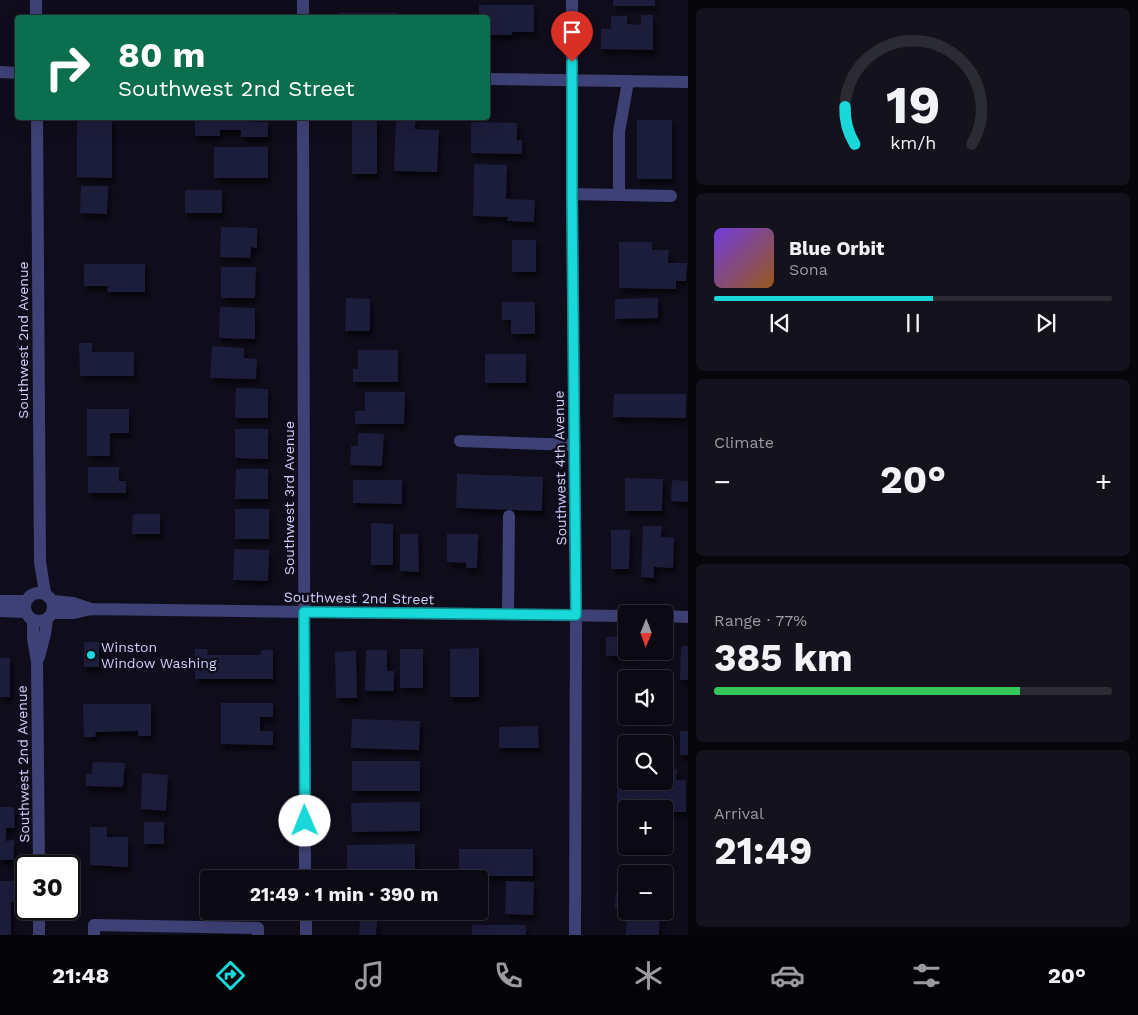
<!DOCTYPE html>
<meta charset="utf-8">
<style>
:root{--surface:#0b0a14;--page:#14131d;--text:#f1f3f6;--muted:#9a9aa0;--line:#2b2b34;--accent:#19d8da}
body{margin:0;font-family:"Work Sans",sans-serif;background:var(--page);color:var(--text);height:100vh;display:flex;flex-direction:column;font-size:19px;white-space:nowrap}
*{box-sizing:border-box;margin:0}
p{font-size:16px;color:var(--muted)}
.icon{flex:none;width:28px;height:28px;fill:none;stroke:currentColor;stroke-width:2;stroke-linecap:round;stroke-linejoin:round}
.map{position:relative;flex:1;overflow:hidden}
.panel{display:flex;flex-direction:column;gap:8px;padding:8px;background:#06060b;width:450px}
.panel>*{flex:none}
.banner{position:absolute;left:15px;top:15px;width:475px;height:105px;border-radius:5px;box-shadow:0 5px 20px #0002,0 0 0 1px var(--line);background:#0b6e4f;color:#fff;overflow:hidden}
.needle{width:32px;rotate:181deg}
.buttons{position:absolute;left:618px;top:605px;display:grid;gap:10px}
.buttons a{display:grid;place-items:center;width:55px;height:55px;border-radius:5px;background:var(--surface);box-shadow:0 5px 20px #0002,0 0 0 1px var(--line);font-size:25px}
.speed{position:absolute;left:15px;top:855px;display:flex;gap:10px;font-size:25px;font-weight:700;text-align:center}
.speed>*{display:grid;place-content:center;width:65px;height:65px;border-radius:50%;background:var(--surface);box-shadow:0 5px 20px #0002,0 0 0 1px var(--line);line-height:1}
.speed .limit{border:2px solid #111;border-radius:8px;background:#fff;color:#111}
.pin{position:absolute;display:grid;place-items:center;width:42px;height:42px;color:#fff;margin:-51px -21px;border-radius:50% 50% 50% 0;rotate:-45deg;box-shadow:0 0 5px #0007}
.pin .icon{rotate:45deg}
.me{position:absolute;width:55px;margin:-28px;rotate:359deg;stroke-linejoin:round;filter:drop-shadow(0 0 4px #0008)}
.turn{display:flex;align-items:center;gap:18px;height:105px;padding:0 20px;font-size:22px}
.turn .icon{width:65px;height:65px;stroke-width:2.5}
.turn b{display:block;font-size:35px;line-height:42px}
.big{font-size:38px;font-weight:700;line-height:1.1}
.panel .widget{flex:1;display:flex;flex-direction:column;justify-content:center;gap:8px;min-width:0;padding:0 18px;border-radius:8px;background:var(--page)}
.panel .dial{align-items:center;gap:0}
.dial svg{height:130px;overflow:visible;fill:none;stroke:var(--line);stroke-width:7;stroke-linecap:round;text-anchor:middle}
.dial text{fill:var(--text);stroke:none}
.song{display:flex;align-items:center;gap:15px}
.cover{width:60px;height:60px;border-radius:8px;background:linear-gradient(135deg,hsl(260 70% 55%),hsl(30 70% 35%))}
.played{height:5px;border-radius:2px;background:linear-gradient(90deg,var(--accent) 55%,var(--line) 55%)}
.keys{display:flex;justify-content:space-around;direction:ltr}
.heat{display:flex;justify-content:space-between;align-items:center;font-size:28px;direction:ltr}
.charge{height:8px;border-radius:4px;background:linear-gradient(90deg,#34c759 77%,var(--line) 0)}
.trip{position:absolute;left:200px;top:870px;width:288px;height:50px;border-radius:5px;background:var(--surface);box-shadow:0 5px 20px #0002,0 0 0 1px var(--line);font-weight:700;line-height:50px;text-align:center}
.tab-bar{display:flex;height:80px;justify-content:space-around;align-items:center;background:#040408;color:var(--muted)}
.tab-bar .icon{width:35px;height:35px}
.tab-bar .selected{color:var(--accent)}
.tab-bar b{font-size:22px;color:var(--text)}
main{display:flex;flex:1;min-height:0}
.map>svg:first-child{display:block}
</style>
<main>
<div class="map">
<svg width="688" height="935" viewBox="0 0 688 935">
<defs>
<filter id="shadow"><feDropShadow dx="3" dy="5.5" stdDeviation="2.5" flood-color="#0009"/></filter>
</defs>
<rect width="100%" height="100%" fill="#0f0d1b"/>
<path fill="#1f1c3a" filter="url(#shadow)" d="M613,0H655V6H613Z
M479,5H534V32H512V35H488V18H479Z
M339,13H397V18H339Z
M641,15H653V50L601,49V29H611V16H627V24L641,25Z
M77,118H112V178L77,177Z
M195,118H250V122H268V137H241V130H220V136H195Z
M352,118H377V174H352Z
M396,118H415V129L439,130L437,172L394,171Z
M637,120H672V179H637Z
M471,122L517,123V140H522V154L471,153Z
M214,147H268V178H214Z
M474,164L507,165L506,199L535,200L534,222L507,221L508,217L473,216Z
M81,186H108L107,214L80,213Z
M185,190H222V213H185Z
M221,227L257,228V248L251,247L250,258L220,257Z
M512,240H536V272H512Z
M619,242H652V250H669L668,263H687L686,281H676V289L619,288Z
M84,264H145V292H107L108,286H84Z
M221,267H256L255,298H221Z
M346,298L370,299V331H345Z
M658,298V318L615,319V299Z
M502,302H535V334H511V320H502Z
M220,307L255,308V339L219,338Z
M79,343H92V352H134V376H80Z
M212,346L244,348V358L257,359L256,379L210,378Z
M358,350H398V382H353V369H358Z
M485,354H526V383H485Z
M236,388L268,389V418H235Z
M365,392H405L404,424H355V411H365Z
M614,394H686V418L613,417Z
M87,409H129V433H110V456H87Z
M235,429H268V459L235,458Z
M358,433L384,434L382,466L350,465L351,446H358Z
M88,467H119V481H126V493H88Z
M236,469H268V499H235Z
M457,474L543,477L542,511L456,508Z
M625,478L663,479L662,511H625Z
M353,480H402V504L353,503Z
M672,480L688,481V502L671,501Z
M235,509H269V539H235Z
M133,514H160V534H132Z
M371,523L393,524V565H371Z
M643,526H662L661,537L674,538L673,568L654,567V578L641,577Z
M611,530H630L629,569H611Z
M400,534H418L419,572L400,571Z
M447,534H478L477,568H466V563L447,562Z
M234,549L269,550L268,581L233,580Z
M626,636V651H640V655L606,656V637Z
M84,642H99V667H84Z
M681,646H688V680H680Z
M479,648V697H450V649Z
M195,649H208L207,655H261V650H273V679H195Z
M400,649H423V688H400Z
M366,650H387V671H394V691H365Z
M356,651L357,698H336L335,652Z
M0,658H10V697H0Z
M221,703H273V717H260V731H273V745L221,744Z
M83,704H151V736H138V731L96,732L95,737H84Z
M352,719L420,721L419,750L351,748Z
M538,726L539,748H499V727Z
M680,731H688V755H680Z
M352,761H420V791H352Z
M93,762L125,763L123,787L86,786V774H92Z
M664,769H677L676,780H686V812H664V809H626V811H617V786H631V781H664Z
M142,773L168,775L166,811L141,809Z
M420,802V831L352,832L351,803Z
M0,807H14L15,828H6V841L14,840V860H0Z
M144,822H164V844H144Z
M90,827H107V837H128V867L90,865Z
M415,844V873L347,874V845Z
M459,849H533V876H459Z
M0,881H15V902H11V935H0Z
M506,881L534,882L533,915L505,914Z
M616,891H626V909H615Z
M627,911H660L659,935H626Z
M360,919L377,920L376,935H359Z
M472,925H526V935H472Z"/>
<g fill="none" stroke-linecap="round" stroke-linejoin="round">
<path stroke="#3e4175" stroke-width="12" d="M572,0V194L576,615L575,935
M36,18V0
M303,18V0
M0,72L18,73
M488,79L688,82
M37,118L40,562L45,593
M303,118L305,879
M572,194L671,196
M619,195V132L628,82
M460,441L575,445
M25 607a14 14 0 1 1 28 0a14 14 0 1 1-28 0Z
M0,601H25
M53,601L73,603L91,609
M0,611L25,612
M52,613H74L91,609L626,616
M508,614L509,516
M664,616L688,617
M33,620V638L37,662L39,866
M39,657L45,634L47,619
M39,909V935
M306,911V935
M94,935V925L258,928V935"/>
</g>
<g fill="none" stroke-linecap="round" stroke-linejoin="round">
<g stroke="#108c8e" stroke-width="12">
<path id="route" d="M305,821L304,612L576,615L572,194V62"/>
</g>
<use href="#route" stroke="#19d8da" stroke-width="9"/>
</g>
<circle fill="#19d8da" stroke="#0f0d1b" stroke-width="2" cx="91" cy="655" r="5"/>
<g text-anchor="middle" stroke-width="5" stroke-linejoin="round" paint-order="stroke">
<g font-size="14" fill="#cfcef9" stroke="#0f0d1b">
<text transform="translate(23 340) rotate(-90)" y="5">Southwest 2nd Avenue</text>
<text transform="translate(560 468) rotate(-91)" y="5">Southwest 4th Avenue</text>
<text transform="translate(289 498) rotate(-90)" y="5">Southwest 3rd Avenue</text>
<text transform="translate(359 598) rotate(1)" y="5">Southwest 2nd Street</text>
<text transform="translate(23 764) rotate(-91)" y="5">Southwest 2nd Avenue</text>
</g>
<g font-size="14" fill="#cfcef9" stroke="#0f0d1b" text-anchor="start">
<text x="101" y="652">Winston<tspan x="101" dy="16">Window Washing</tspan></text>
</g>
</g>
</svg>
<div class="buttons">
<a><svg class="needle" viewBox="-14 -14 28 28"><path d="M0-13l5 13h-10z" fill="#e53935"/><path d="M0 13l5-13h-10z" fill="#9a9aa0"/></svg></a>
<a><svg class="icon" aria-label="sound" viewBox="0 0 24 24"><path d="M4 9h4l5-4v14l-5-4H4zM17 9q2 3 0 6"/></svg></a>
<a><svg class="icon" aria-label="search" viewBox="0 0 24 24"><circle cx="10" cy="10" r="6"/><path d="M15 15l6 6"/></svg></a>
<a>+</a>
<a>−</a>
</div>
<div class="speed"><div class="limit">30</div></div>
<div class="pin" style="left:572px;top:62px;background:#d93025"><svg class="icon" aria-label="arrive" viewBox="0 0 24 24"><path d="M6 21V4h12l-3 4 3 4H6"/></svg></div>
<svg class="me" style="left:305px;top:821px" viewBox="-20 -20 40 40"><circle r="19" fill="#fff"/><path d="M0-13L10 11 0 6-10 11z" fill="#19d8da"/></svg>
<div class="trip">21:49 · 1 min · 390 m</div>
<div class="banner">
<div class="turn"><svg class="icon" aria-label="right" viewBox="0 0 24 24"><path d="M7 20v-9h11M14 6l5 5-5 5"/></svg><div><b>80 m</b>Southwest 2nd Street</div></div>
</div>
</div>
<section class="panel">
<div class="widget dial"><svg viewBox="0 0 100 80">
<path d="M14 69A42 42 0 1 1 86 69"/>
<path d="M14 69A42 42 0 0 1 8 46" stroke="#19d8da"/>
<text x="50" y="56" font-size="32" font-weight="700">19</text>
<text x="50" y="72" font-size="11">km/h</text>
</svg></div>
<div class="widget">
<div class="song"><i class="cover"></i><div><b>Blue Orbit</b><p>Sona</p></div></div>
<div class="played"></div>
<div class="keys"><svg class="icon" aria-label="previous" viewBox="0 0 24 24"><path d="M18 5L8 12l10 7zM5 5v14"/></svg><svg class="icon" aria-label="pause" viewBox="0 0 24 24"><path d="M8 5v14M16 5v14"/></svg><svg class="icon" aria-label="next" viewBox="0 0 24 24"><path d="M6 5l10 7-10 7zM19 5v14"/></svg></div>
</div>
<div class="widget"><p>Climate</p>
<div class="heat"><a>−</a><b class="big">20°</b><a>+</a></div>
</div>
<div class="widget"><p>Range · 77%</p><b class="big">385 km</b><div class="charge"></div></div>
<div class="widget"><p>Arrival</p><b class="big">21:49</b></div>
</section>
</main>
<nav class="tab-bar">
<b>21:48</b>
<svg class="icon selected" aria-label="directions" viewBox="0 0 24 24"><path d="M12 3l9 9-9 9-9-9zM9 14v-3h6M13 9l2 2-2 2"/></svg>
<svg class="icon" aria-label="music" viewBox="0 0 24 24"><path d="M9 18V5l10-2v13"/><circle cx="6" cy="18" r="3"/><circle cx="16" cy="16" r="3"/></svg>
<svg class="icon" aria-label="phone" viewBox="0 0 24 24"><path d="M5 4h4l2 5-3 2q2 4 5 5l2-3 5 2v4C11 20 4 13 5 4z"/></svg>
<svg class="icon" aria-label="climate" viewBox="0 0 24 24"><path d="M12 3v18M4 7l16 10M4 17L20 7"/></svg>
<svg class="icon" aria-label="car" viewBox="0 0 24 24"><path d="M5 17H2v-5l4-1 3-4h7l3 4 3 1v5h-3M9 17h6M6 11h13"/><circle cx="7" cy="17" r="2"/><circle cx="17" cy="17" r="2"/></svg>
<svg class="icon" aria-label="filters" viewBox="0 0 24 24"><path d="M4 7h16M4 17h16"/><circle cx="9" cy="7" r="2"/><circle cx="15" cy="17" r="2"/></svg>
<b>20°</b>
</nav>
